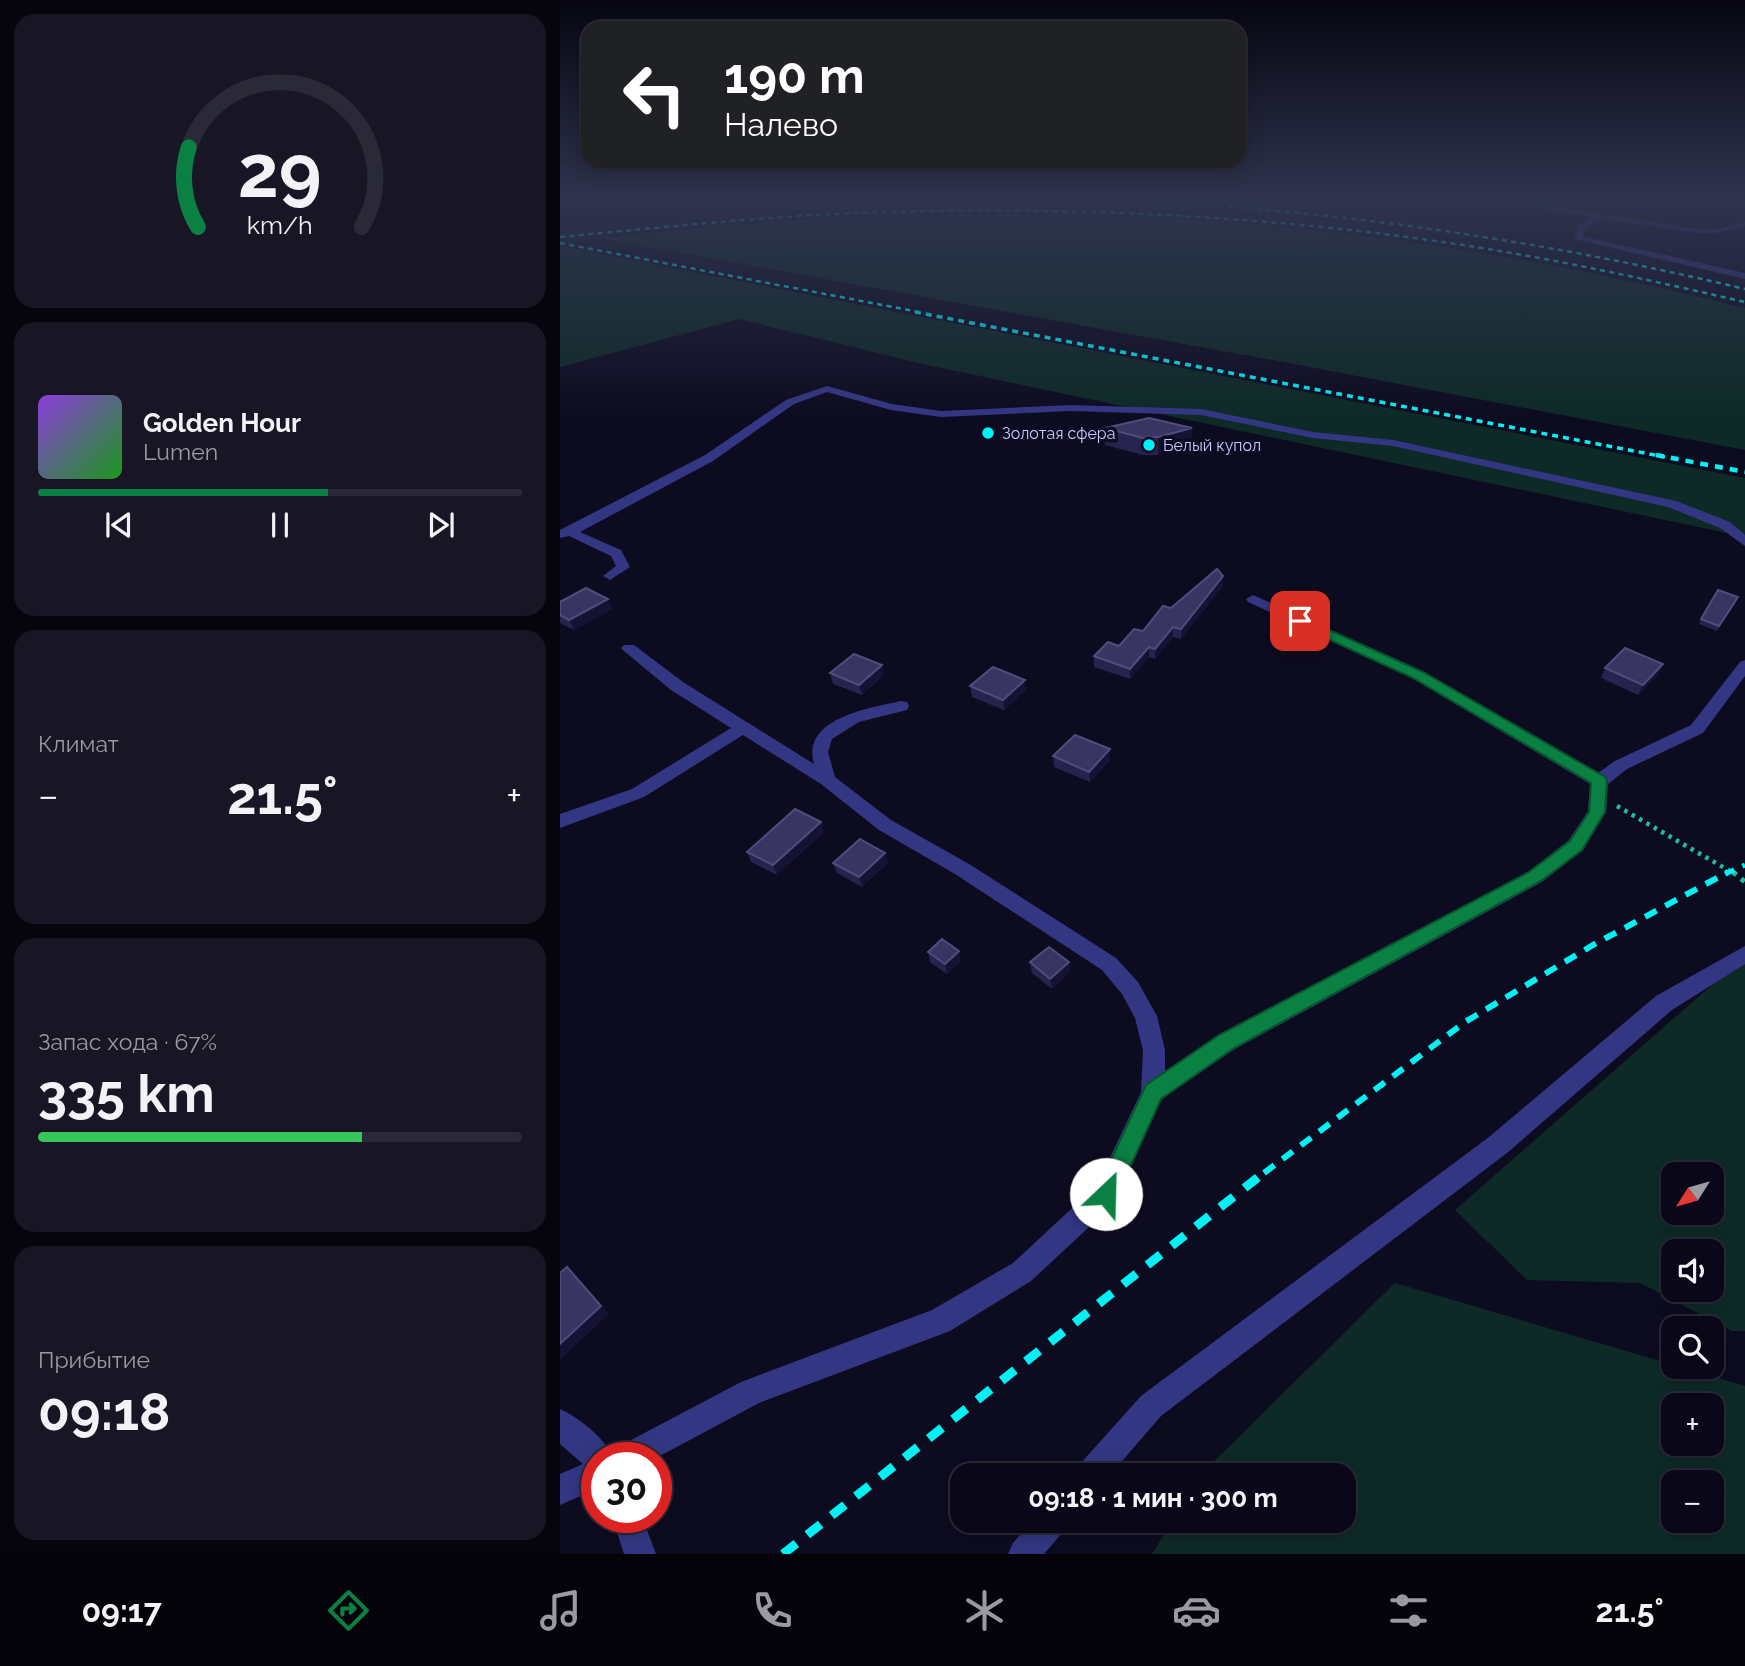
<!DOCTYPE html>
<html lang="ru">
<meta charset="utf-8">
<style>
:root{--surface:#0a0818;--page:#181625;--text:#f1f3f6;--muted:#999aa2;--line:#2a2937;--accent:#0b8043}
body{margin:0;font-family:Raleway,sans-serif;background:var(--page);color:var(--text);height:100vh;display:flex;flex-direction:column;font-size:26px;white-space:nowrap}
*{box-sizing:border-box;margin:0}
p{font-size:23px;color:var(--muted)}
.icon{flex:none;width:38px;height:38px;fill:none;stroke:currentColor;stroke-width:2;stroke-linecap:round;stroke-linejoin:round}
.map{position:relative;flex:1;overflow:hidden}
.panel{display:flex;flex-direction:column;gap:14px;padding:14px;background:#06040d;width:560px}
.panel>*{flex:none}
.top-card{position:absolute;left:21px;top:21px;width:665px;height:147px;border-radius:21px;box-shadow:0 4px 18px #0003,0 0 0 2px var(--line);background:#202124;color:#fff;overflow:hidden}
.needle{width:46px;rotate:233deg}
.buttons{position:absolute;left:1101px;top:1162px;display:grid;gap:14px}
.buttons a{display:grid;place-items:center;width:63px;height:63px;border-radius:14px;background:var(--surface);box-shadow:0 4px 18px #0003,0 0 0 2px var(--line);font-size:35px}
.speed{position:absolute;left:21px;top:1442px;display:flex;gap:14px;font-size:35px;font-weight:700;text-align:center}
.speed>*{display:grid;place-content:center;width:91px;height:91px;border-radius:50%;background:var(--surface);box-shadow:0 4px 18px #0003,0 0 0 2px var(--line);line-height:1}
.speed .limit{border:10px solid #d22;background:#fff;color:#111}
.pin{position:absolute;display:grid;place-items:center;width:60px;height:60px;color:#fff;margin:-30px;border-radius:14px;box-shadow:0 4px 10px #0006}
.me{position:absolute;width:77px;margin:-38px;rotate:24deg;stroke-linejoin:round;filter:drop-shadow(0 0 5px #0008)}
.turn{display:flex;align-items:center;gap:24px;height:147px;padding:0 28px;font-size:32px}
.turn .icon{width:91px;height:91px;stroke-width:2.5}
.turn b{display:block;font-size:49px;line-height:60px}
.big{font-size:52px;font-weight:700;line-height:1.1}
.panel .card{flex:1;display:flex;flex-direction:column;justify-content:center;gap:10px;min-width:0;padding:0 24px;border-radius:21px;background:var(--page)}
.panel .dial{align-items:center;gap:0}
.dial svg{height:182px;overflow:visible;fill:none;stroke:var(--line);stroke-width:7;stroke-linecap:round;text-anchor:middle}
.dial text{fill:var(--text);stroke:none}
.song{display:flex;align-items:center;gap:21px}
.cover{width:84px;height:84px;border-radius:10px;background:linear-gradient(135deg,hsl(270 70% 55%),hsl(120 70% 35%))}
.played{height:7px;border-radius:4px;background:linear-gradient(90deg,var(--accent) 60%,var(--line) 60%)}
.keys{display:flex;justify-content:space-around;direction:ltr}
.heat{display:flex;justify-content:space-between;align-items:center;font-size:38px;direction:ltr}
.charge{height:10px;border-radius:5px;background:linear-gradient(90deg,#34c759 67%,var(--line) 0)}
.trip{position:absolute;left:390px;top:1463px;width:406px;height:70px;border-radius:21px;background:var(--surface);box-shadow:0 4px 18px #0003,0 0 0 2px var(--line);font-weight:700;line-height:70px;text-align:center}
.menu{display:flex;height:112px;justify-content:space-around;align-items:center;background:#04030a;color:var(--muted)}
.menu .icon{width:49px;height:49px}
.menu .selected{color:var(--accent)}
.menu b{font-size:32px;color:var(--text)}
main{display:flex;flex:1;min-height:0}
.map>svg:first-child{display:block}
</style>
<main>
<section class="panel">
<div class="card dial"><svg viewBox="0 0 100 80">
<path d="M14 69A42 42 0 1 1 86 69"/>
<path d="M14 69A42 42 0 0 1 10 34" stroke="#0b8043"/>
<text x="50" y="56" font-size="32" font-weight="700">29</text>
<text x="50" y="72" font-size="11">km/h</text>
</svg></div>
<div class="card">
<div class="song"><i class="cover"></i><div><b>Golden Hour</b><p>Lumen</p></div></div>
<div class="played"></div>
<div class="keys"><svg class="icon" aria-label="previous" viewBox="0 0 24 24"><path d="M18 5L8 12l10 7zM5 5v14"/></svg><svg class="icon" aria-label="pause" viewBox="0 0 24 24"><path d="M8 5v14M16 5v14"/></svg><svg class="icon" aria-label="next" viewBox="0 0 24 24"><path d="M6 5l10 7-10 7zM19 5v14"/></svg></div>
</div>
<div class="card"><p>Климат</p>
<div class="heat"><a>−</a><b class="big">21.5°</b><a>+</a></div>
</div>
<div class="card"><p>Запас хода · 67%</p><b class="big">335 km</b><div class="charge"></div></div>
<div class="card"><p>Прибытие</p><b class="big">09:18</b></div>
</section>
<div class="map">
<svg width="1185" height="1554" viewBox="0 0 1185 1554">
<rect width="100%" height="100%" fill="#0d0b20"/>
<path fill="#0e2a27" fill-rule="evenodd" d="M449,214C507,216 566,215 624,219C813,232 1001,261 1185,308V450L729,363L40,238L148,227L299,216Z
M0,246L1185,478V540L1172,534L367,365L179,319L0,367Z
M1185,956V1331H1172L1080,1283L967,1280L895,1210ZM1113,1174H1152V1213H1113ZM1113,1251H1152V1290H1113Z
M835,1283L1185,1386V1554H592L612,1521H784V1475H640ZM1152,1405V1444H1113V1405ZM1113,1482H1152V1521H1113Z"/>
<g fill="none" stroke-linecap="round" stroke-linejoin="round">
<path stroke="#25b8a2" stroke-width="4.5" stroke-dasharray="3.5 5" stroke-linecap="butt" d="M1057,806L1175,874"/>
<path stroke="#25b8a2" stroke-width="5" stroke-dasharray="4.5 6" stroke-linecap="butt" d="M1173,872L1185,882"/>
<path fill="#333783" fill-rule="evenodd" d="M931,200H951L1139,229H1156L1185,222V226L1156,233H1139L1042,219L1025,228L1022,236L1185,273V279L1014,239L1019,225L1033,218L1031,217Z
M267,386L332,404L381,411L510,405L641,409L753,432L833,440L1116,501L1170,522L1185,535V546L1160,528L1108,507L833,446L753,438L641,415L510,411L381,417L331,410L267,392L234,404L153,461L20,532L61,550L70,567L50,580L43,576L56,566L51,556L9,536L0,538V530L145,455L226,400Z
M693,595L864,672L1038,773L1055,761L1131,725L1180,662L1185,660V676L1143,733L1067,769L1048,784L1046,812L1023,850L982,882L675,1049L601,1099L555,1203L471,1281L390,1331L199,1403L96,1458H37V1489L0,1505V1474L23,1464L0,1444V1409C18,1417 45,1438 52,1456L56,1448L181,1382L372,1310L453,1263L537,1185L581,1092L583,1050L575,1018L562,994L542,970L395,874L319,830L261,784L183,735L84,797L0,828V814L72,789L171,728L111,690L64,651L61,648L64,645H74L123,682L254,764C241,718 310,708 341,701L347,702L349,706L347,710L299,722L272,739L268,752L275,777L331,820L409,864L556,958L578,982L597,1016L605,1050V1071L659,1035L968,872L1009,840L1028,811L1030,784L852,678L688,602L686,599Z
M1185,946V964L1112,1010L947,1153L601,1416L550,1475H516L520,1464L581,1396L929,1137L1096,996Z
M52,1517H82L96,1554H64Z
M472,1521H507L503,1532L484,1554H448L453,1543Z"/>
<path stroke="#00f2f5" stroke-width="2.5" stroke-dasharray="5 4.5" stroke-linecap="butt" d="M564,200C775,210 980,240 1185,289
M0,237C107,227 215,215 323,212C540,206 760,218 974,257C1045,270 1115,286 1185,302
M0,243L364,313"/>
<path stroke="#00f2f5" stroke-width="3.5" stroke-dasharray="6 5" stroke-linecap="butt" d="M355,312L1105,457"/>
<path stroke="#00f2f5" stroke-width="4.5" stroke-dasharray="8 7" stroke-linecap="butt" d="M1096,455L1185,472"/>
<path stroke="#00f2f5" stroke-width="5" stroke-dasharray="10 9" stroke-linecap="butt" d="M1165,874L1185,865"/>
<path stroke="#00f2f5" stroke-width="6" stroke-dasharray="13 10" stroke-linecap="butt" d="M704,1173L905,1022L1033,945L1168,872"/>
<path stroke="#00f2f5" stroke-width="9" stroke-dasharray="17 14" stroke-linecap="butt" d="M223,1554L706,1171"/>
</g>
<path fill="#27234f" d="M589,418L632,446L598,455H583L545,445V428Z
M663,586L621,639L613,637L595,659L589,657L570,679L534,667V656L559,646L583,631L611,608Z
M0,599L1,601L48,599L52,609L14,630L0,623Z
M1176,602L1157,631L1139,624L1141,619Z
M1103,664L1098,675L1078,695L1041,678L1045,668Z
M270,673L324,675L302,695L273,684Z
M410,686L466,690L444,710L412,697Z
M493,756L550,760L530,782L494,767Z
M264,832L217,875L191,862L187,852Z
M273,863H328L302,887L277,873Z
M368,952L401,961L387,974L370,962Z
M470,962H509L510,972L492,989L472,973Z"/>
<path fill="#151234" d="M632,428V446L598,455V437Z
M663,576V586L621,639V629Z
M48,599L52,609L14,630L9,620Z
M613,627V637L595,659V649Z
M589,647V657L570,679V669Z
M1103,664L1098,675L1078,695L1083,685Z
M322,665L324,675L302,695L299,685Z
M465,680L466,690L444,710L443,700Z
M550,749V760L530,782L529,772Z
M261,822L264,832L217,875L213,865Z
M325,853L328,863L302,887L299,877Z
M399,951L401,961L387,974L385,964Z
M509,962L510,972L492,989L490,979Z
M7,1267L49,1314L0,1360V1344Z"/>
<path fill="#393562" stroke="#504c7b" stroke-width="2" d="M589,418L632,428L598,437L583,438L545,428Z
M657,569L663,576L621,629L613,627L595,649L589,647L570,669L534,656L548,642L559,646L574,629L583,631L603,606L611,608Z
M26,588L48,599L9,620L0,615V602Z
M1158,590L1178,597L1159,626L1141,619Z
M1065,648L1103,664L1083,685L1045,668Z
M294,654L322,665L299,685L270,673Z
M433,667L465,680L443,700L410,686Z
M515,735L550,749L529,772L493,756Z
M235,809L261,822L213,865L187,852Z
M300,839L325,853L299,877L273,863Z
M382,939L399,951L385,964L368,952Z
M489,947L509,962L490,979L470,962Z
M7,1267L41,1306L0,1344V1273Z"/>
<linearGradient id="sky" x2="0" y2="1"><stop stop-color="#070612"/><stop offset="0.48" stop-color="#2f344e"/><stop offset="1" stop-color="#2f344e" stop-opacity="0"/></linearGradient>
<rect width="1185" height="418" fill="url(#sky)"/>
<path fill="#0b8043" stroke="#07532c" stroke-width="2" d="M740,617L863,672L1045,777L1047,780L1045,812L1022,850L981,881L674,1048L601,1099L554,1202L546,1205L538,1202L535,1194L586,1085L659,1035L969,872L1010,841L1029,812L1031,783L853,678L735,624L733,621Z"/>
<g fill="#00f2f5" stroke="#0d0b20" stroke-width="2.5">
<circle cx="428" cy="433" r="7"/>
<circle cx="589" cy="445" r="7"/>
</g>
<g text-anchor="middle" stroke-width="7" stroke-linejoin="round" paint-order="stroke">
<g font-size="16" fill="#cbcaff" stroke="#0d0b20" text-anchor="start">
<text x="442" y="439">Золотая сфера</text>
<text x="603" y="451">Белый купол</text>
</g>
</g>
</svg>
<div class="buttons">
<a><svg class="needle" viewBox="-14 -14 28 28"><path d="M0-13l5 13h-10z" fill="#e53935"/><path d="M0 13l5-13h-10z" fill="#999aa2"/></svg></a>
<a><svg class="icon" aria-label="sound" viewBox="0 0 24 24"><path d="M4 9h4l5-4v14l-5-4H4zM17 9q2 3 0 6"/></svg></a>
<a><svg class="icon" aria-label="search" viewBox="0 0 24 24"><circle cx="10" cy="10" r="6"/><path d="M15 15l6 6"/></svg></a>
<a>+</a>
<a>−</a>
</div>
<div class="speed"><div class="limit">30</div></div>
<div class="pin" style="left:740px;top:621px;background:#d93025"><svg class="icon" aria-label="arrive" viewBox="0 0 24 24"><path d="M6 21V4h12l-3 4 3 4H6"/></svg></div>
<svg class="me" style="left:546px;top:1194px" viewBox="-20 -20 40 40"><circle r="19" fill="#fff"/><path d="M0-13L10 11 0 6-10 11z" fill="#0b8043"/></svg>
<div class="trip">09:18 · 1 мин · 300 m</div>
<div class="top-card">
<div class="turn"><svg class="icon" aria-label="left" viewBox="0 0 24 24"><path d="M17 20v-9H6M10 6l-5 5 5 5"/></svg><div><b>190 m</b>Налево</div></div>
</div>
</div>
</main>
<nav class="menu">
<b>09:17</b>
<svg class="icon selected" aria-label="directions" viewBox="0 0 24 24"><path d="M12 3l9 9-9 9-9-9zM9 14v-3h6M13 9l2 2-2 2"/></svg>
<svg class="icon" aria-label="music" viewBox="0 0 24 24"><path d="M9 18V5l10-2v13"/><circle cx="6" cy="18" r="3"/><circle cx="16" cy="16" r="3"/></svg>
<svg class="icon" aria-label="phone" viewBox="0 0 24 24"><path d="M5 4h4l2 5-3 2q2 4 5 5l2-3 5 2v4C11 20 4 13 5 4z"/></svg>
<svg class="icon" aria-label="climate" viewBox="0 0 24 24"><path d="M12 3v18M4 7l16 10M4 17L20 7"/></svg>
<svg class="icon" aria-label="car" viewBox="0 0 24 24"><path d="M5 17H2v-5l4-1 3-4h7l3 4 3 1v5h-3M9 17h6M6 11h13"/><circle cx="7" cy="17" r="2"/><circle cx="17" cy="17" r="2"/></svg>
<svg class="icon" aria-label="filters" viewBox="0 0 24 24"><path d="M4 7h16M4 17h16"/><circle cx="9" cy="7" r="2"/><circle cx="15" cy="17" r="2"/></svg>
<b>21.5°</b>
</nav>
